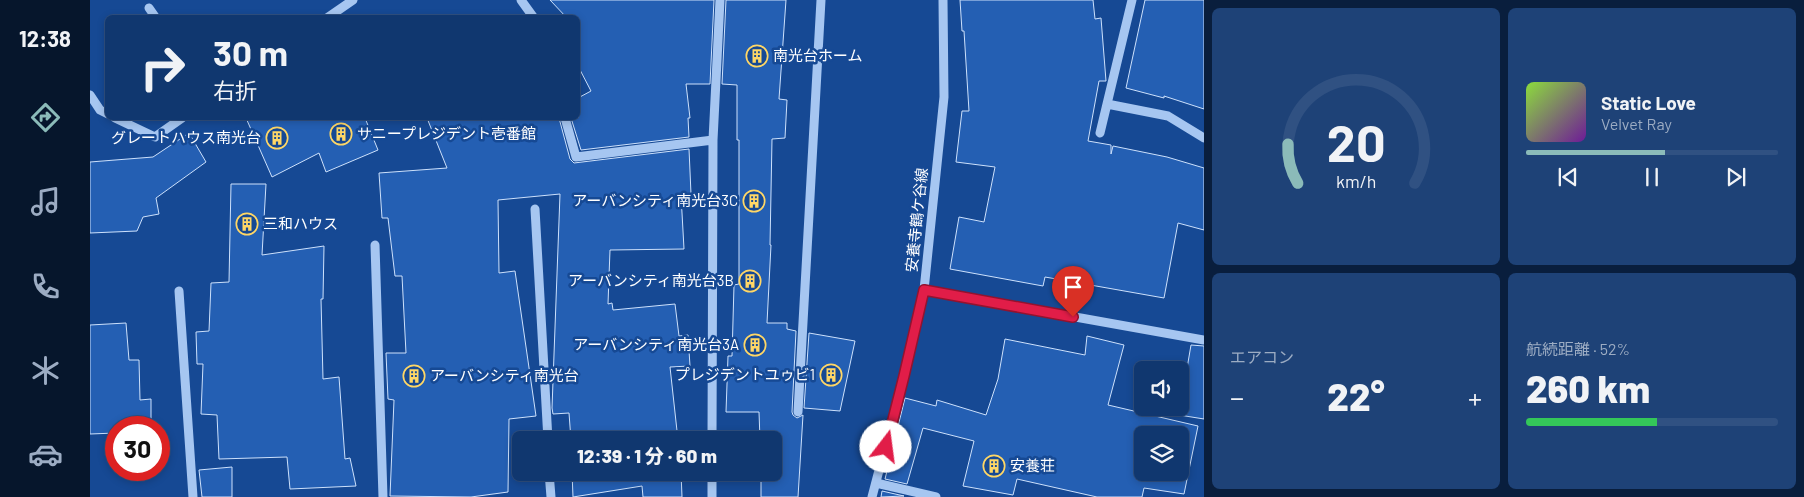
<!DOCTYPE html>
<html lang="ja">
<meta charset="utf-8">
<style>
:root{--surface:#10376f;--page:#1e4277;--text:#f1f3f6;--muted:#9cacc3;--line:#305182;--accent:#8bbbb9}
body{margin:0;font-family:Barlow,"Noto Sans JP",sans-serif;background:var(--page);color:var(--text);height:100vh;display:flex;flex-direction:column;font-size:19px;white-space:nowrap}
*{box-sizing:border-box;margin:0}
p{font-size:16px;color:var(--muted)}
.icon{flex:none;width:28px;height:28px;fill:none;stroke:currentColor;stroke-width:2;stroke-linecap:round;stroke-linejoin:round}
.map{position:relative;flex:1;overflow:hidden}
.details{display:flex;flex-direction:column;gap:8px;padding:8px;background:#091e3d;width:600px}
.details>*{flex:none}
.top-card{position:absolute;left:15px;top:15px;width:475px;height:105px;border-radius:8px;box-shadow:0 2px 8px #0003,0 0 0 1px var(--line);background:#10376f;color:var(--text);overflow:hidden}
.tools{position:absolute;left:1044px;top:361px;display:grid;gap:10px}
.tools a{display:grid;place-items:center;width:55px;height:55px;border-radius:8px;background:var(--surface);box-shadow:0 2px 8px #0003,0 0 0 1px var(--line);font-size:25px}
.speed{position:absolute;left:15px;top:416px;display:flex;gap:10px;font-size:25px;font-weight:700;text-align:center}
.speed>*{display:grid;place-content:center;width:65px;height:65px;border-radius:50%;background:var(--surface);box-shadow:0 2px 8px #0003,0 0 0 1px var(--line);line-height:1}
.speed .limit{border:8px solid #d22;background:#fff;color:#111}
.pin{position:absolute;display:grid;place-items:center;width:42px;height:42px;color:#fff;margin:-51px -21px;border-radius:50% 50% 50% 0;rotate:-45deg;box-shadow:0 0 5px #0007}
.pin .icon{rotate:45deg}
.me{position:absolute;width:55px;margin:-28px;rotate:15deg;stroke-linejoin:round;filter:drop-shadow(0 0 4px #0008)}
.turn{display:flex;align-items:center;gap:18px;height:105px;padding:0 25px;font-size:22px}
.turn .icon{width:65px;height:65px;stroke-width:2.5}
.turn b{display:block;font-size:35px;line-height:42px}
.big{font-size:38px;font-weight:800;line-height:1.1}
.details .card{flex:1;display:flex;flex-direction:column;justify-content:center;gap:8px;min-width:0;padding:0 18px;border-radius:8px;background:var(--page)}
.details .dial{align-items:center;gap:0}
.dial svg{height:130px;overflow:visible;fill:none;stroke:var(--line);stroke-width:7;stroke-linecap:round;text-anchor:middle}
.dial text{fill:var(--text);stroke:none}
.song{display:flex;align-items:center;gap:15px}
.cover{width:60px;height:60px;border-radius:8px;background:linear-gradient(135deg,hsl(90 70% 55%),hsl(280 70% 35%))}
.played{height:5px;border-radius:2px;background:linear-gradient(90deg,var(--accent) 55%,var(--line) 55%)}
.keys{display:flex;justify-content:space-around;direction:ltr}
.heat{display:flex;justify-content:space-between;align-items:center;font-size:28px;direction:ltr}
.charge{height:8px;border-radius:4px;background:linear-gradient(90deg,#34c759 52%,var(--line) 0)}
.details .tiles{flex:1;display:grid;gap:8px;grid-template-columns:repeat(2,1fr)}
.trip{position:absolute;left:422px;top:431px;width:270px;height:50px;border-radius:8px;background:var(--surface);box-shadow:0 2px 8px #0003,0 0 0 1px var(--line);font-weight:800;line-height:50px;text-align:center}
main{display:flex;flex:1;min-height:0}
.tab-bar{display:flex;flex-direction:column;width:90px;justify-content:space-around;align-items:center;background:#06162c;color:var(--muted)}
.tab-bar .icon{width:35px;height:35px}
.tab-bar .active{color:var(--accent)}
.tab-bar b{font-size:22px;color:var(--text)}
.map>svg:first-child{display:block}
</style>
<main>
<nav class="tab-bar">
<b>12:38</b>
<svg class="icon active" aria-label="directions" viewBox="0 0 24 24"><path d="M12 3l9 9-9 9-9-9zM9 14v-3h6M13 9l2 2-2 2"/></svg>
<svg class="icon" aria-label="music" viewBox="0 0 24 24"><path d="M9 18V5l10-2v13"/><circle cx="6" cy="18" r="3"/><circle cx="16" cy="16" r="3"/></svg>
<svg class="icon" aria-label="phone" viewBox="0 0 24 24"><path d="M5 4h4l2 5-3 2q2 4 5 5l2-3 5 2v4C11 20 4 13 5 4z"/></svg>
<svg class="icon" aria-label="climate" viewBox="0 0 24 24"><path d="M12 3v18M4 7l16 10M4 17L20 7"/></svg>
<svg class="icon" aria-label="car" viewBox="0 0 24 24"><path d="M5 17H2v-5l4-1 3-4h7l3 4 3 1v5h-3M9 17h6M6 11h13"/><circle cx="7" cy="17" r="2"/><circle cx="17" cy="17" r="2"/></svg>
</nav>
<div class="map">
<svg width="1114" height="497" viewBox="0 0 1114 497">
<rect width="100%" height="100%" fill="#164994"/>
<path fill="#245fb3" stroke="#cde1fc" fill-rule="evenodd" d="M460,0H624L620,84H596L600,118H598L599,137L491,150L481,118H488V98L501,91L488,66V18H477Z
M636,0H696L689,99L697,100L695,138L682,139L680,245H681L677,323H697V329L706,331L702,412L703,415L707,418L713,415L708,497H671V472H684V440H670L669,412H636L638,356H642L644,285L649,284V140H647V85L632,84Z
M870,0H1003L1005,19L1011,18L1016,81H1009L998,141L1021,145V154L1023,146L1077,157L1114,168V230L1088,223L1074,298L955,277L953,286L860,269L869,217L894,222L905,167L866,162L872,111H879L874,31H872Z
M1055,0H1114V109L1074,96V98L1036,88Z
M156,118H275L288,150L236,172L229,153L182,177Z
M337,118H469L480,159L484,163L599,149L601,194L591,195L594,249L520,250L518,304L522,303L523,310L585,304L589,336L598,335L600,366L580,367L588,440H481L479,413L463,414L462,408L470,194L408,200L409,273L425,271L446,416L419,419L418,492L381,497L300,496L304,400L298,399L296,353H316L312,276H305L298,218H292L289,173L357,168Z
M99,133L116,162L66,198L69,214L53,217L47,231L0,233V162L63,157Z
M141,184H176L172,255L234,246L233,299H231L233,379L249,377L255,459L260,458L266,486L200,489L197,457L129,459L127,415L111,414L113,364H107L106,332L119,331L121,283L139,282Z
M36,323L39,360H49L50,400L61,399V428H26V433L0,434V325Z
M719,333L765,341L750,411L714,408Z
M997,336L1034,345L1018,405L1108,426L1094,494L1054,488L1052,497H1007L927,479L923,495L873,486L884,441L833,428L817,484L795,479L815,398L846,406L847,400L896,415L908,379L915,339L995,355ZM1052,435H1090V472H1052Z
M1101,345L1114,346V419L1089,415Z
M142,467V497H112L109,470Z
M482,472H591L592,497H553L552,486L483,497Z
M792,491L814,496L791,497Z"/>
<g fill="none" stroke-linecap="round" stroke-linejoin="round">
<path stroke="#a6c6f1" stroke-width="9" d="M431,0L444,18
M59,8L66,18
M237,18L263,0
M0,95L10,110L18,114
M1017,104L1078,116L1114,138
M25,118L65,137L92,118
M475,118L486,157L623,140
M1010,133L1042,0
M445,209L458,440
M285,245L293,497
M834,290L1114,340
M89,291L103,497
M708,412L731,0
M622,440L623,140L630,0
M459,472L461,497
M786,483L846,497
M622,497V472
M782,497L814,375L834,290L854,97L853,0"/>
</g>
<g fill="none" stroke-linecap="round" stroke-linejoin="round">
<g stroke="#92132f" stroke-width="12">
<path id="route" d="M796,447L814,376L834,290L983,317"/>
</g>
<use href="#route" stroke="#e11d48" stroke-width="9"/>
</g>
<defs>
<g id="building-ring" transform="scale(1.125)"><circle r="9.5" fill="#164994" stroke="#ffd766" stroke-width="1.5"/><path d="M-4-6H4V6H1V3H-1V6H-4ZM-2.5-4.3h1.7v1.8h-1.7ZM.8-4.3h1.7v1.8H.8ZM-2.5-1h1.7V.8h-1.7ZM.8-1h1.7V.8H.8Z" fill="#ffd766"/></g>
</defs>
<g fill-rule="evenodd">
<use href="#building-ring" x="667" y="56"/>
<use href="#building-ring" x="251" y="134"/>
<use href="#building-ring" x="187" y="138"/>
<use href="#building-ring" x="664" y="201"/>
<use href="#building-ring" x="157" y="224"/>
<use href="#building-ring" x="660" y="281"/>
<use href="#building-ring" x="665" y="345"/>
<use href="#building-ring" x="741" y="375"/>
<use href="#building-ring" x="324" y="376"/>
<use href="#building-ring" x="904" y="466"/>
</g>
<g text-anchor="middle" stroke-width="5" stroke-linejoin="round" paint-order="stroke">
<g font-size="15" fill="#fff" stroke="#164994" text-anchor="start">
<text x="683" y="61">南光台ホーム</text>
<text x="267" y="139">サニープレジデント壱番館</text>
<text x="171" y="143" text-anchor="end">グレートハウス南光台</text>
<text x="648" y="206" text-anchor="end">アーバンシティ南光台3C</text>
<text x="173" y="229">三和ハウス</text>
<text x="644" y="286" text-anchor="end">アーバンシティ南光台3B</text>
<text x="649" y="350" text-anchor="end">アーバンシティ南光台3A</text>
<text x="725" y="380" text-anchor="end">プレジデントユゥビ1</text>
<text x="340" y="381">アーバンシティ南光台</text>
<text x="920" y="471">安養荘</text>
</g>
<g font-size="15" fill="#fff" stroke="#164994">
<text transform="translate(827 220) rotate(-84)" y="5">安養寺鶴ケ谷線</text>
</g>
</g>
</svg>
<div class="tools">
<a><svg class="icon" aria-label="sound" viewBox="0 0 24 24"><path d="M4 9h4l5-4v14l-5-4H4zM17 9q2 3 0 6"/></svg></a>
<a><svg class="icon" aria-label="layers" viewBox="0 0 24 24"><path d="M12 4l9 5-9 5-9-5zM3 14l9 5 9-5"/></svg></a>
</div>
<div class="speed"><div class="limit">30</div></div>
<div class="pin" style="left:983px;top:317px;background:#d93025"><svg class="icon" aria-label="arrive" viewBox="0 0 24 24"><path d="M6 21V4h12l-3 4 3 4H6"/></svg></div>
<svg class="me" style="left:796px;top:447px" viewBox="-20 -20 40 40"><circle r="19" fill="#fff"/><path d="M0-13L10 11 0 6-10 11z" fill="#e11d48"/></svg>
<div class="trip">12:39 · 1 分 · 60 m</div>
<div class="top-card">
<div class="turn"><svg class="icon" aria-label="right" viewBox="0 0 24 24"><path d="M7 20v-9h11M14 6l5 5-5 5"/></svg><div><b>30 m</b>右折</div></div>
</div>
</div>
<section class="details">
<div class="tiles">
<div class="card dial"><svg viewBox="0 0 100 80">
<path d="M14 69A42 42 0 1 1 86 69"/>
<path d="M14 69A42 42 0 0 1 8 45" stroke="#8bbbb9"/>
<text x="50" y="56" font-size="32" font-weight="700">20</text>
<text x="50" y="72" font-size="11">km/h</text>
</svg></div>
<div class="card">
<div class="song"><i class="cover"></i><div><b>Static Love</b><p>Velvet Ray</p></div></div>
<div class="played"></div>
<div class="keys"><svg class="icon" aria-label="previous" viewBox="0 0 24 24"><path d="M18 5L8 12l10 7zM5 5v14"/></svg><svg class="icon" aria-label="pause" viewBox="0 0 24 24"><path d="M8 5v14M16 5v14"/></svg><svg class="icon" aria-label="next" viewBox="0 0 24 24"><path d="M6 5l10 7-10 7zM19 5v14"/></svg></div>
</div>
<div class="card"><p>エアコン</p>
<div class="heat"><a>−</a><b class="big">22°</b><a>+</a></div>
</div>
<div class="card"><p>航続距離 · 52%</p><b class="big">260 km</b><div class="charge"></div></div>
</div>
</section>
</main>
